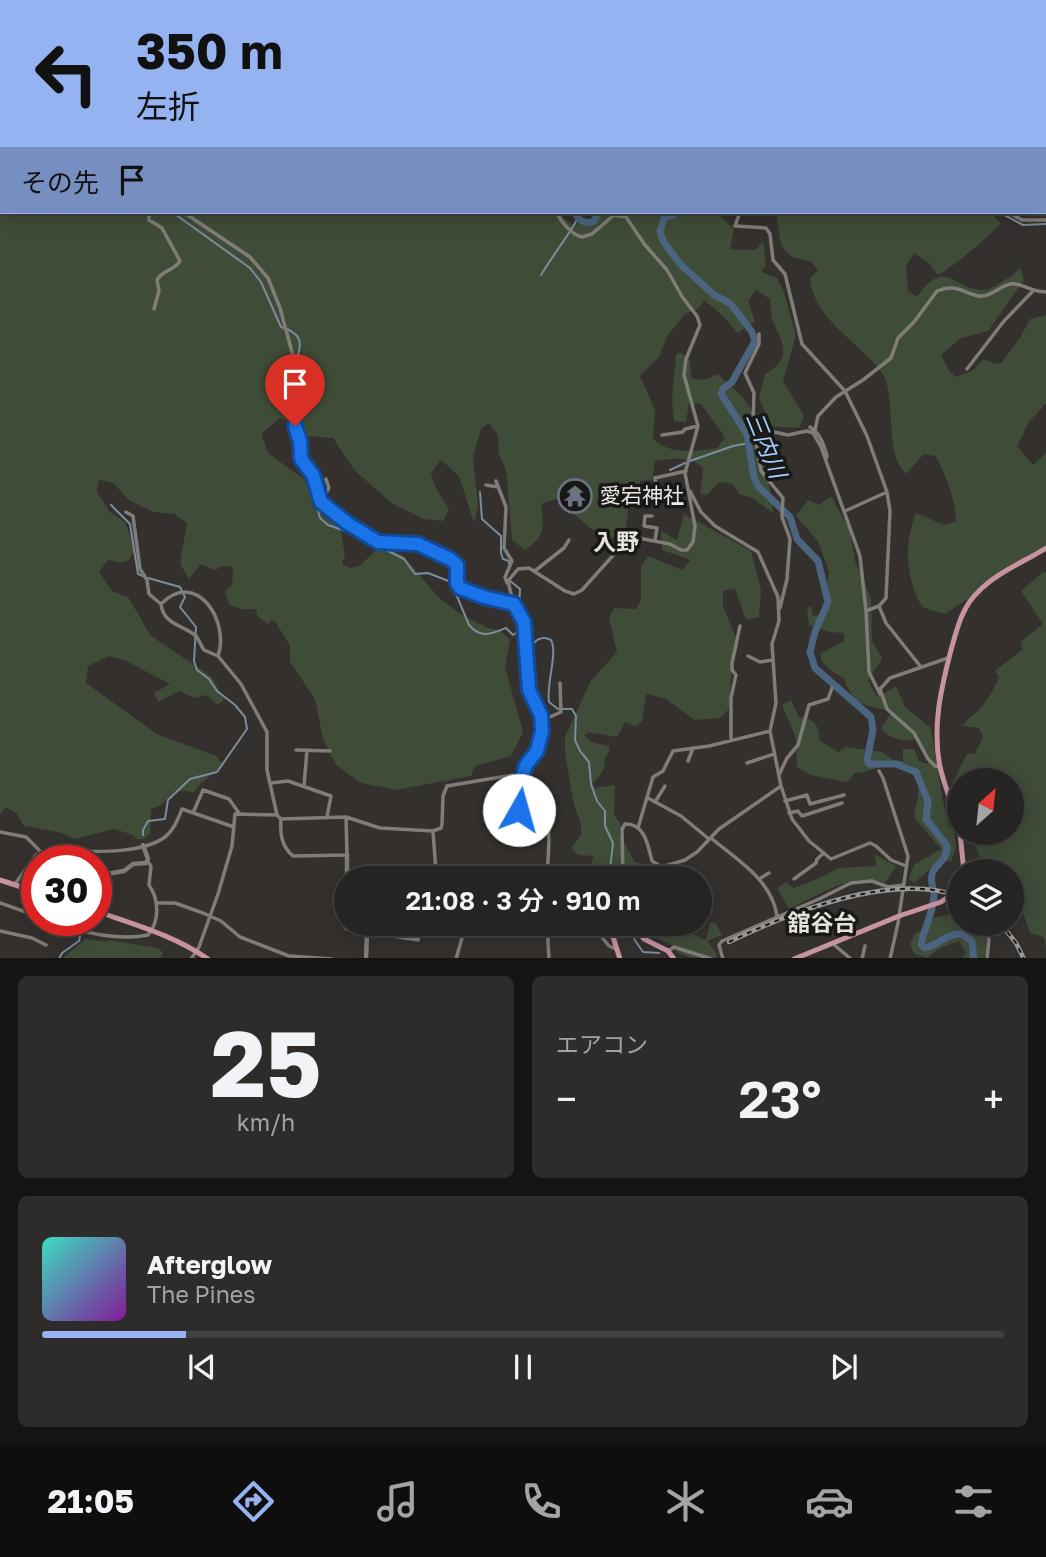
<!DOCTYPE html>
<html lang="ja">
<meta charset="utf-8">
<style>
:root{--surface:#262422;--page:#2e2c2a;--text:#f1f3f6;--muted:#a4a4a5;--line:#424140;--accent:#95b2f1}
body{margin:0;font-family:"Golos Text","Noto Sans JP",sans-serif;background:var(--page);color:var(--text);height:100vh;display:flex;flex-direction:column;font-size:26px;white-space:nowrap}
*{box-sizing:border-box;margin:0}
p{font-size:23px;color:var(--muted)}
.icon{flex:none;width:38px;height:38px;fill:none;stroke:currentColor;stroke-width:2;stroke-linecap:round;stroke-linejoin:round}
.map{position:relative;height:958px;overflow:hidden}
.panel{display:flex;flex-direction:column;gap:18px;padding:18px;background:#151413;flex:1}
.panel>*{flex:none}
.hud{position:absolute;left:0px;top:0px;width:1046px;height:214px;box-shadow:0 4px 18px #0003,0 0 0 2px var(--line);background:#95b2f1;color:#111;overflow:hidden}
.needle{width:46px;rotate:27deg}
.tools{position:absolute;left:947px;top:768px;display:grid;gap:14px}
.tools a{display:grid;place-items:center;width:77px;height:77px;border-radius:50%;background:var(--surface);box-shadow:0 4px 18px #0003,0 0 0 2px var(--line);font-size:35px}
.speed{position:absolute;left:21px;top:845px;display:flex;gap:14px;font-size:35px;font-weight:700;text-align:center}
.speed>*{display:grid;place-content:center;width:91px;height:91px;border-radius:50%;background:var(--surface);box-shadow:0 4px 18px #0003,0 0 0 2px var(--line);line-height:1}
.speed .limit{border:10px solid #d22;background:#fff;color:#111}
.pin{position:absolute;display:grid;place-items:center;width:60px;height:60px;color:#fff;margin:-72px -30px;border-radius:50% 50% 50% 0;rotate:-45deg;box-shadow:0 0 7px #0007}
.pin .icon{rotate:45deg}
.me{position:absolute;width:77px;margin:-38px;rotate:7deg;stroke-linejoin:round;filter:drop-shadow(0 0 5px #0008)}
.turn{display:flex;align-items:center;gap:24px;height:147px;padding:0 21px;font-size:32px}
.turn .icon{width:91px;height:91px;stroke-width:2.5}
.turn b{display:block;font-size:49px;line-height:60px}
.then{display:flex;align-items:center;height:66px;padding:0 21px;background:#0003;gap:14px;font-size:26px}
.big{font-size:52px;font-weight:600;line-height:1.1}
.panel .widget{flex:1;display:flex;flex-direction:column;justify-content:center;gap:10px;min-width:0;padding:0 24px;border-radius:10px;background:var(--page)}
.panel .dial{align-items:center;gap:0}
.dial b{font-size:91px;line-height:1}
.song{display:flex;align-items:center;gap:21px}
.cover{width:84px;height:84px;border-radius:10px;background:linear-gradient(135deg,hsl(170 70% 55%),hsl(290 70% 35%))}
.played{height:7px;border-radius:4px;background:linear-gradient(90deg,var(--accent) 15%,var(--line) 15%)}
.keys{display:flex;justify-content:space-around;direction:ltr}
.heat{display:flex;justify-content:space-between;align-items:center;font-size:38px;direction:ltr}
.panel .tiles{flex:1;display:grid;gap:18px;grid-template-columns:1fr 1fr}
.widget:last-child{grid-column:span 2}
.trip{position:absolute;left:334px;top:866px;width:378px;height:70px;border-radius:35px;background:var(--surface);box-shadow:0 4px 18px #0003,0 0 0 2px var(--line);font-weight:600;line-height:70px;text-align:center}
.tab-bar{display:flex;height:112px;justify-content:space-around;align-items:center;background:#0f0e0e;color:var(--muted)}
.tab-bar .icon{width:49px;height:49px}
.tab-bar .active{color:var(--accent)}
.tab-bar b{font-size:32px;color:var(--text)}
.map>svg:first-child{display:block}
</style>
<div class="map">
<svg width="1046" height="959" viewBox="0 0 1046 959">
<rect width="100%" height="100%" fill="#33302d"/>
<path fill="#3f4c38" d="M0,0L300,2H2V212H557L573,225L591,218L597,212H716L734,229L730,249L756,250L763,241L766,264L761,272L777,278L783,290L796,335L783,381L804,416L799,428L765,426L766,415L759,398L765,374C793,358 783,344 773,322C770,316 771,306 770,299L756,290L748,301L755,321L738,333L721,314L704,300L699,308L685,314L668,335L659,357L640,376L655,410L653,439C671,455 695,452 717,448L725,438C718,425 709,416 701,404L689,403L686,422L674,421L672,400L676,355L680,352L690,360L691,378L704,380L718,374C727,384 742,394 749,406C759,423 771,491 773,513L752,498L740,494L732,484L719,482L707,495L700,494L703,468C689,455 673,459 655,461L652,480L640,481L641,495L630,498L625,533L609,539L590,528L557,499L541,504C544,527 546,535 525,550L512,540L506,470L499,454L498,435L489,423L481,429L473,457L478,506L474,523L459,476L441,460L431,473L435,486L449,510L443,521L424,519L393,504L355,471L333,438L308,436L301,428L280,418L261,434L268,453L305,480L341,532L345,555L342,564L350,568L359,566L381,546L403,555L439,598L462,615L488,628L500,630L510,640L505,667L523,732L511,756L475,766L471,776L396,790L361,783L336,765L323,739L315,699L290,662V646L275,621L271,620L268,624L257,616L256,609H241L229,605L225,591L232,585L233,570L231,566H223L215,570L201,564L189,579L180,564L187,523L174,514L154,512L130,501L113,483L99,480L97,490L99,495L110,512L125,522L135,549L129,560L121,563L108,560L99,572L112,591L128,597L151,636L212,677L224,700L217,705L207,695L195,698L179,691L158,702L154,693L170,684L126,661L109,656L88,666L86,683L157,734L216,756L224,765L200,784L193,793C168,785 172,804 151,809L150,834L144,839H137L133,835L114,829L75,839L59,832L24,826L17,814L6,807L0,815Z
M386,0H839L837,2Z
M850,0H1046V182L1045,2Z
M776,212H989L1001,223C994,233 949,270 938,275L929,263L914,253L906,266L908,291L917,297C946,256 952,290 984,290C990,290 997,284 1003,281C1010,277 1016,274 1020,267L1024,280L988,331L961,338L941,355L949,371L956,377L972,371L984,359L996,364L1001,363L1020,338L1030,319L1046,315V403L1029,422L1017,446L1033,465L1046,453V545L982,584L968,599L944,614L922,607C906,578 903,545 916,513L944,525L956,521C955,497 946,477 936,456L924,454L906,474C883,450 897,406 884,376C881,370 874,364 870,359C847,335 813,314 810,278L818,270L810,261L791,257L781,245Z
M831,496L850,531L855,561L871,598L872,640L882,659L868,680L877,697L896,686L905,707L931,728L944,806L949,827L954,830L956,847L951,862L942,859L914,883L909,878L914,865L941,849L914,817C915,807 920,793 918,784C916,773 898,763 887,765C876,767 868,773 855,773L847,782L810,775L797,767L796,738L782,705L791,700L799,717C815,719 819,725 820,741L838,752L846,747L882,752L893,760L903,761V749H914L919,761L928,764V756L917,739C907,743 886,738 881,728L892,711C866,706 853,706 844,678C833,672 822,667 820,654L844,641V633L829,632L809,625L807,607H811L813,616L825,613L826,589L829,572L818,541L796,516L808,500L819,505Z
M684,514L751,551L761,590L759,617L746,620L735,588L723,591V606L738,643L731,677L729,709L720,718L695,720L664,698L646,694L642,722L635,726L625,722L617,737L589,732L584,735L591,742L609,746V752L605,758C606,770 601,775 592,784L596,788L615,785L614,815L621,824L619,834L635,862L647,865L648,878H631L626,868L617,865V878H591L585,870L590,867L594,856L578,855L571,848L581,835V824L574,805L565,753V737L590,682L617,652L609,618L614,608L636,609L641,600V567L648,556L682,570L691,560L662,550L661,531L677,540Z
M1043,572L1046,573V948L1044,937L1030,933L1022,910L1012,908V872L985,871L970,833H1012V780H959V801L953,782L967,754H975L983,737L979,728L963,726C967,718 974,715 980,709C988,699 994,689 999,677L995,671L1023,649L1020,642L1043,624L1021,591Z
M874,854L896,866L885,883C849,872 821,895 789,909L777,888L786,882L793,888L815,880L839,868L877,866Z
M959,914V924H981C986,936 991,947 983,958H962L966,953L959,941L940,948L927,958L914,954L910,945L914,934L924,929L925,922L941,916Z
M715,922L722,935L707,941L717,954L716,958H692L678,953L672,945L652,936L642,924H655L671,936L688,932L706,940L710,923Z
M85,939L107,942L108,940L156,948L163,952L161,958H63Z"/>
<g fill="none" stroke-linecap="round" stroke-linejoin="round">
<path stroke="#7b8c9e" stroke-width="2" d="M828,0L829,2
M440,2L443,0
M172,212L250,268L261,282L281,327C300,333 304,341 296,360
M999,212L1023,225L1046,224
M541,275C553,255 567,238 578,218
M293,366L292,383L306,402L299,419L304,445L302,468L310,480L320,518L328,525L357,535L404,559L415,574L428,573L451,582L469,625C481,639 491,634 506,628L513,635L522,629H527L529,644H533C538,638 543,636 551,640C558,654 546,684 549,702L558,709H572L576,716L575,740L580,751L589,762L591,784L597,801L605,811V826L613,843L609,878
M690,461L733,446L749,443
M670,470L685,463
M480,492L482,519L501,536V553L503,559L509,561V564
M111,505L130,524L138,574L143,576
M509,580L520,589L519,606
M517,612L522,621V629
M143,835V830L148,821L165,819L168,800L190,779L217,772L247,729L245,717L235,705L217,691L209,679L197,670L194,661L196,627L180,607L185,597L180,587L148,578
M634,939L643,952L659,953
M59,959L62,953L79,941L83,920"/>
<path stroke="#4b647f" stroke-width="7" d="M350,0L351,2
M574,212C579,220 584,225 594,221L599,212
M673,212V215L664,218L660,231L663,241L680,264L713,294L731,304L752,332L755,341L732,382L723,389L721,394L747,434L754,478L758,486L790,517L797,539L818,561L828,602L815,632L810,652L815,668L871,717L873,730L867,760L869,764H896L916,772L928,801L926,819L947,846C947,863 936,862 932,874C930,882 934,889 934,896C933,914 924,928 921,944L925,948C939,945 947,933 962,934L972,941L974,959"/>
<path stroke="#807d79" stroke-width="3.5" d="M336,0L338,2
M357,0L359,2
M836,0L837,2
M149,212V220L162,228L180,261C174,271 162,270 157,280L159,291L154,309
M183,212L250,257L268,278L280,308L304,396L295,419L300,441L301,459L313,476L321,502L347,523L378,543L418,544L451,559L457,565V583L464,591L514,604
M740,212L735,226L766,228L770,234L773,260L785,274L802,344L845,391L867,436L887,492L890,511L886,598L879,606L866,611
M1008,212L1022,220H1046
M759,334V344L745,373L754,393L753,424L767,430
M967,369L1004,321L1032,292
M810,427C820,433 824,445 827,456L826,459
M815,430L818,416L836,397L863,380L891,358L898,338L914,322L937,291C956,283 963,293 979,296C989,298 1000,286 1010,284C1022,282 1029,292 1046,292
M662,435L683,432L685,429L698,426
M496,481L506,507L504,548L512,561L505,577L507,583
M486,485L498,487
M690,491L701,512L715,526L758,552L778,597L779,621L772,644L776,703L770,731L781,786L792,819L809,841L831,859L870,843L876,846L891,860L906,866
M657,492L655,478L686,471
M321,502L329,488L326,479
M845,511L887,492
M126,512L133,516L140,569L147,580L149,594L161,604C163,624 182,625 195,635C199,639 201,646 204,650L218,656
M652,516H645L644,526L657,528L655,540
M536,570L564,548L569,540
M161,604C197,568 230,622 218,656L241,684L267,732V770L277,815L281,819C280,833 281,846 293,856L347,855L346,817
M879,606L886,623L921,667
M780,608L787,579L790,539L782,517L783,498L761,471L756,442L762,434L769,431L788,435L807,431L813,433L821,447L860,556L866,611L869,672L880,694
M748,656L760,662L772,660
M543,720L561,712L560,683
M731,740V698L736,675L732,670V663L740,626
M296,750L330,751
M688,761L693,748
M747,763L774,754
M941,767L935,766L928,759L914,733L887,709L880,689L890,678L948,658
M879,771L883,778L908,856L898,923L890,959
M779,775L787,758L798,745L809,705L828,699L832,688
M271,783L288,781L331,796L327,817
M304,786L307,750
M648,798L681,816L709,839
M785,801L807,795L810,804L844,795
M655,802L665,786
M519,810L524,775
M193,813L203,790L229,799L239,813
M789,813L798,811L802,816L842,803
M281,819L346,817L380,828L433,831L441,828L442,824L443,796L447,786L525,773
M638,828L653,777L663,771L673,751L709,746L770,731
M0,832L26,837L41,852
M711,838C737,860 772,880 777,916
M662,867L660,876L663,878
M436,872L482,873L489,874L492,878
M433,878L436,872L433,831
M547,878C549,834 555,810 525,773L526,765L539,747L542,721L529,690L524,622L511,594L508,581L518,569L529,568L565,591L574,594L582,590L627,540L633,537L670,544L681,550H687L693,542L695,526L685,473L698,426L684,375L686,359L700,325L697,316L683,298L667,270L645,245L626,217L614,215L592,234L582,237C570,234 562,222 556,212
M623,878L622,829L625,824C645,823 648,846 652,861L662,867L685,860L697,852L719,829L781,786
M685,878L686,877
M759,879L769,873
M794,879L816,863L817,859L824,853
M15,884L36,855C47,849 62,850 74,851C99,852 144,853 165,837C174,830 178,819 182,809L234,827
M947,899L959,906
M0,903L37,916
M156,903H175L203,913L221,921L240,937L289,956L332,959
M48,920C74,932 120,941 148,935C160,921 159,899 149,885L151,866L147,861
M547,924L549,959
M591,924L609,946L616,949
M983,924L989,940L987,959
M0,931L32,938L46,945
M368,932L418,940L421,924
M832,943L851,959
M668,951L674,947L711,959
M191,959L199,947L218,894L232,846L235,814L277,815
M456,959L466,924
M723,959L719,945L722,941L819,899L851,883L872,881L888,887L904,885
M862,959L865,946"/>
<path stroke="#807d79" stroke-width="4.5" d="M347,878V855
M346,886L344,920L346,928L367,932L366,959
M96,889L107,874L124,871L133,864L146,863L148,859L143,845"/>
<path stroke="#c6939f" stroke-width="5" d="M959,829C954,808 945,788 940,767C932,726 941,689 951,650C957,629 962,607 978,592C996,573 1024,562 1046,548
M960,833L964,872
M0,880L37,892
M96,911C135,925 173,935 208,959
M609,924L620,959
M632,924L644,939L668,951L674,959
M794,959L899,916L941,902L951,895L959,886"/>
<g stroke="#9b9997" stroke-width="4.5">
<path id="rail" d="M1001,924L1016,943L1024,959
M729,942C791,912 891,872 959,896"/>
</g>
<use href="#rail" stroke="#1a1817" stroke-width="2" stroke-dasharray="5" stroke-linecap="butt"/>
</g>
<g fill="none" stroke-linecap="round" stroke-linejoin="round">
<g stroke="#114b97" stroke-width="18">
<path id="route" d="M295,426L300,441L301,459L313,475L321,502L347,523L378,542L418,544L450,559L457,565V583L460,588L484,597L514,604L524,622L529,690L541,715L542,731L537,751L526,765L522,778L519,810"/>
</g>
<use href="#route" stroke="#1a73e8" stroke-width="12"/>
</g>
<defs>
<g id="temple-ring" transform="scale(1.75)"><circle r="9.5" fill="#1a1817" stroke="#6b7280" stroke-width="1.5"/><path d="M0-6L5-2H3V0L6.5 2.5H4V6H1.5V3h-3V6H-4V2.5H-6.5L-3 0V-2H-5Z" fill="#6b7280"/></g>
</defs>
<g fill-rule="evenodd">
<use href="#temple-ring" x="575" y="496"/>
</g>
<g text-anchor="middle" stroke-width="7" stroke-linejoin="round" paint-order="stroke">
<g font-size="21" fill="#eae9e7" stroke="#1a1817" text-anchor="start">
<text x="600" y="503">愛宕神社</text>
</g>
<g font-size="23" font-style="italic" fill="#a2cfff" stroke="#1a1817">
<text transform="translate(766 445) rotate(68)" y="8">三内川</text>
</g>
<g font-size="23" font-weight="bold" fill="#e6e2de" stroke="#1a1817">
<text x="616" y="550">入野</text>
<text x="822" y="931">舘谷台</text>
</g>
</g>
</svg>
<div class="tools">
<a><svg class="needle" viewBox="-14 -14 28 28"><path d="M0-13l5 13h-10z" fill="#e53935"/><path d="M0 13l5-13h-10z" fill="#a4a4a5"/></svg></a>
<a><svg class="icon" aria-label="layers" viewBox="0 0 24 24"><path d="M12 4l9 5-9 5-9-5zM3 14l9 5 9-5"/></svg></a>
</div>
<div class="speed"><div class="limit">30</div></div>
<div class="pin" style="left:295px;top:426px;background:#d93025"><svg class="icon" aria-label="arrive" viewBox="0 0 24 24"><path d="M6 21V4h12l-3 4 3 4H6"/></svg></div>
<svg class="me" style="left:519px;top:810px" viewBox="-20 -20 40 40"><circle r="19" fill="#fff"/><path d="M0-13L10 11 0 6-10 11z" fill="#1a73e8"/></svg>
<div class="trip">21:08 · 3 分 · 910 m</div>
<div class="hud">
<div class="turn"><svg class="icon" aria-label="left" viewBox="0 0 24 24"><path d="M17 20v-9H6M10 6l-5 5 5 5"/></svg><div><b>350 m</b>左折</div></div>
<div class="then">その先<svg class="icon" aria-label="arrive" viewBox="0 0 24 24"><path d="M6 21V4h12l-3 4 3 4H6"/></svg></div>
</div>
</div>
<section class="panel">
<div class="tiles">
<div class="widget dial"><b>25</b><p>km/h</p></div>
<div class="widget"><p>エアコン</p>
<div class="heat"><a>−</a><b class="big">23°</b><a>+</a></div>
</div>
<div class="widget">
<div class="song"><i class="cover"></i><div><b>Afterglow</b><p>The Pines</p></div></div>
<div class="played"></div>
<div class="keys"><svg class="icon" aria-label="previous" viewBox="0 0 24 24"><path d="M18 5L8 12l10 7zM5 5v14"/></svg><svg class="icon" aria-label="pause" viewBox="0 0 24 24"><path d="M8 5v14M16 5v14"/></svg><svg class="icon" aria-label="next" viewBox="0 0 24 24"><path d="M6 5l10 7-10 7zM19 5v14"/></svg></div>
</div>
</div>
</section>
<nav class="tab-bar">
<b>21:05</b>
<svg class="icon active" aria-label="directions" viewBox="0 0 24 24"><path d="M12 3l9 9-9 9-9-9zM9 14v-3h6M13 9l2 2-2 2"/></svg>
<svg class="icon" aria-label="music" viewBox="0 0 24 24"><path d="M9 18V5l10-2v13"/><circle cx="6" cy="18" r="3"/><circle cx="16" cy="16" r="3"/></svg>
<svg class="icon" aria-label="phone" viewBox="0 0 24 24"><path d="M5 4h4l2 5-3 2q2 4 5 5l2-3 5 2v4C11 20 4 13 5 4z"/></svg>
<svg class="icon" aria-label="climate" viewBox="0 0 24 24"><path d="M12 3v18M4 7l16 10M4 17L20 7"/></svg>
<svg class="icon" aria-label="car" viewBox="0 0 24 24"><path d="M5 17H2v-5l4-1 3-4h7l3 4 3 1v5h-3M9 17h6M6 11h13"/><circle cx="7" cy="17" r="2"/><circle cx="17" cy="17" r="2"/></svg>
<svg class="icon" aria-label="filters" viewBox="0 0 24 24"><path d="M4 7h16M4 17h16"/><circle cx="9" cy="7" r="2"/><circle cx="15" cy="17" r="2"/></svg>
</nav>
